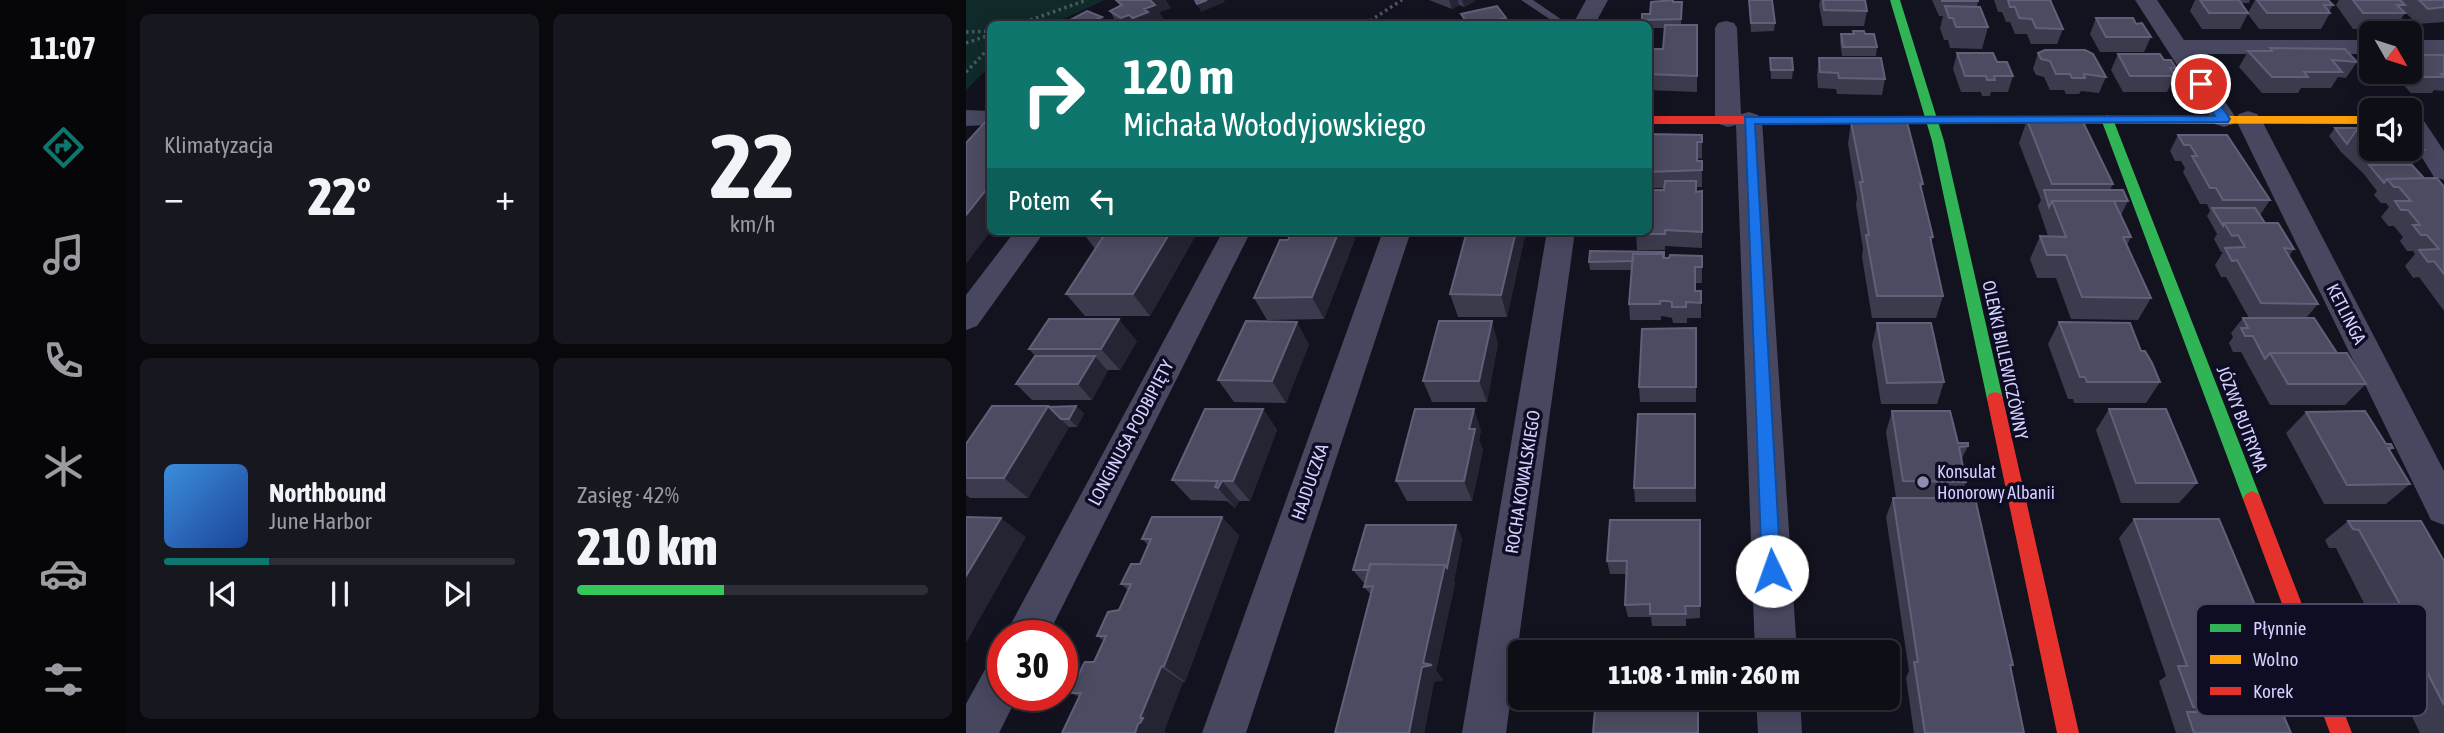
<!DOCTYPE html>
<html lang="pl">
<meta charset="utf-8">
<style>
:root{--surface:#0e0e17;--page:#171720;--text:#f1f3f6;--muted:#9b9ca1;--line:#2e2e36;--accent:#0f766e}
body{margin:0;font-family:"Asap Condensed",sans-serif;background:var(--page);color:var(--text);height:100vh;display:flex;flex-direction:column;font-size:26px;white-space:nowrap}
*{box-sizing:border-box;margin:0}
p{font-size:23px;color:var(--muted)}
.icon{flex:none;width:38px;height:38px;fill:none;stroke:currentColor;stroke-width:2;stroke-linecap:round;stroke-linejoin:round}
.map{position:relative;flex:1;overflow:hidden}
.side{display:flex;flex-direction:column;gap:14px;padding:14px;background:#08080d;width:840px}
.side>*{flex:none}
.guide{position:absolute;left:21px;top:21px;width:665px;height:214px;border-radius:10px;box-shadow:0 4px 18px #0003,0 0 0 2px var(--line);background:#0f766e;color:#fff;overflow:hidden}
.needle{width:46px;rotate:129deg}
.controls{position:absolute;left:1393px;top:21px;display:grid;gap:14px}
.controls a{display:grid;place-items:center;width:63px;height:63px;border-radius:10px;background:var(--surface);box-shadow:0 4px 18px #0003,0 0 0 2px var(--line);font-size:35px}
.speed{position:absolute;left:21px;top:620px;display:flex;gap:14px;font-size:35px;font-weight:700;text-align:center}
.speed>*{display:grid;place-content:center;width:91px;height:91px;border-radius:50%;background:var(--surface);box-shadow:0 4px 18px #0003,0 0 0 2px var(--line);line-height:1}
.speed .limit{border:10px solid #d22;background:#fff;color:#111}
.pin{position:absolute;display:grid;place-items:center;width:60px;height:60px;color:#fff;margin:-30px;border:4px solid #fff;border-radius:50%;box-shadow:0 2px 7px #0007}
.me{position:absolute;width:77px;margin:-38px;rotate:357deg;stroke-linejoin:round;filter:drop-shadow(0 0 5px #0008)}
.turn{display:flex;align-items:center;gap:24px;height:147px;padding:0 21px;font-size:32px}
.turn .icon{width:91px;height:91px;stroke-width:2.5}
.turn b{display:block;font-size:49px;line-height:60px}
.then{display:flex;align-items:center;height:66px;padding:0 21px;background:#0003;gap:14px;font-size:26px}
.big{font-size:52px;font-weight:800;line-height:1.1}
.side .card{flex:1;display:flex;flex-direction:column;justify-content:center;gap:10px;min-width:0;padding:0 24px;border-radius:10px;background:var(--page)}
.side .dial{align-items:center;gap:0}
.dial b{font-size:91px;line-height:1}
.song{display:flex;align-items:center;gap:21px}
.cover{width:84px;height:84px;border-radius:10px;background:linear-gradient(135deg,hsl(210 70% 55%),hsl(220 70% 35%))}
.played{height:7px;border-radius:4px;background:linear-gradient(90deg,var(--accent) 30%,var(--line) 30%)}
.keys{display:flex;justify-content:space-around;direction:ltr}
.heat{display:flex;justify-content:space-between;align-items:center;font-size:38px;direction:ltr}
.charge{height:10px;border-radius:5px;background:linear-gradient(90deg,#34c759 42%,var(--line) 0)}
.side .tiles{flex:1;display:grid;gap:14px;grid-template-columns:repeat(2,1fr)}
.trip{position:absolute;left:542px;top:640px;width:392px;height:70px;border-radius:10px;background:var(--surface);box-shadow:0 4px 18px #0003,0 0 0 2px var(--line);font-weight:800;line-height:70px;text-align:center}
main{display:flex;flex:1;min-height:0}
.tabs{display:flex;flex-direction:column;width:126px;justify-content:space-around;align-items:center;background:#060609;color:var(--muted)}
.tabs .icon{width:49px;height:49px}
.tabs .selected{color:var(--accent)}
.tabs b{font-size:32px;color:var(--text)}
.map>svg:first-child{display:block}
</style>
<main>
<nav class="tabs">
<b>11:07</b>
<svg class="icon selected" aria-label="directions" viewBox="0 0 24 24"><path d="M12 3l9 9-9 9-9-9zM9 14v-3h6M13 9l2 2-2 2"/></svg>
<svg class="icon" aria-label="music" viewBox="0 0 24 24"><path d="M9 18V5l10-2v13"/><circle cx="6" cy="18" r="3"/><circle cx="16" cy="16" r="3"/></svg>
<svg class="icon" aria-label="phone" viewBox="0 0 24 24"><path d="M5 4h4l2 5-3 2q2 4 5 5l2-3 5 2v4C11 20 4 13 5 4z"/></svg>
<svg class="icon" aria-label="climate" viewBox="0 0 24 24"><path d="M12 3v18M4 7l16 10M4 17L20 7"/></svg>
<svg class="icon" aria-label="car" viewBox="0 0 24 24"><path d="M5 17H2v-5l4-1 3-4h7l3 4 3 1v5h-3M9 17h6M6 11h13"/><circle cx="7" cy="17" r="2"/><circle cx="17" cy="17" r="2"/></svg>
<svg class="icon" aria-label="filters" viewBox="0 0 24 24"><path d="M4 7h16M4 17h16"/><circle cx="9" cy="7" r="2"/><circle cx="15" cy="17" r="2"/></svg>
</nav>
<section class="side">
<div class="tiles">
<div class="card"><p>Klimatyzacja</p>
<div class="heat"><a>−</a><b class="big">22°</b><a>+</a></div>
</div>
<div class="card dial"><b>22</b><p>km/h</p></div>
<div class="card">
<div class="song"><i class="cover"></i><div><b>Northbound</b><p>June Harbor</p></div></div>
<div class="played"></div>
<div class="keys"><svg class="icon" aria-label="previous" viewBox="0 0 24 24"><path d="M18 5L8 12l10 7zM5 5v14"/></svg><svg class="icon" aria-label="pause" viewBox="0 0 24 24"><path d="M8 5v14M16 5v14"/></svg><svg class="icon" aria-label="next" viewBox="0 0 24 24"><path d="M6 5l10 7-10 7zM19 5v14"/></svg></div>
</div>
<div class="card"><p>Zasięg · 42%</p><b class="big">210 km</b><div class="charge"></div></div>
</div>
</section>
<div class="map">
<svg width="1478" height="733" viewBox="0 0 1478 733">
<rect width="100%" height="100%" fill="#13121f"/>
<path fill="#102a29" d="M0,0H139L86,24H24V66L0,90Z"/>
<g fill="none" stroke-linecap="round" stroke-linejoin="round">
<path stroke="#485966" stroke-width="3.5" stroke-dasharray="2.5 3.5" stroke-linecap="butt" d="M53,24L121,0
M399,24L436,0
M0,32L24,31
M0,43L24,35
M0,72L24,47"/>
<path fill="#474860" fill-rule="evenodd" d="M555,0H567L602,24H591Z"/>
<path fill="#474860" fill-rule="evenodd" d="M620,0H642L629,24H607Z
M1169,0H1191L1218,40H1405V54H1227L1270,118L1273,114L1282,111L1291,114L1295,119L1478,471V525L1465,520L1270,120L1267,124L1258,127L1249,124Z
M760,21L768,23L771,28L775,114L783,112L792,115L796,120L831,653H789L770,125L762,127L753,124L749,119V28L752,23Z
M1444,40H1478V54H1444Z
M0,110L24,111V125L0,126Z
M1444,113L1454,115L1478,151V180L1468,177L1444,138Z
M49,231H79L11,326L0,330V295Z
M257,231H285L82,635H39Z
M417,231H445L280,733H236Z
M581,231H609L540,733H496Z
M37,657V695H52L33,733H0V704L22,664Z
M790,698H834L836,733H792Z"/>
<path fill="#30b455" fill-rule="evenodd" d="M924,0H934L978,141L1037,399L1035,404H1023L1021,399L966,141Z
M1141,115L1147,119L1295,499L1292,504L1286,507L1280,504L1277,499L1135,119Z"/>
<path fill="#ff9f0a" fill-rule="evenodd" d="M946,116H1405V124L942,123V117Z"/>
<path fill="#e5322d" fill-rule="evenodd" d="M682,116H946L952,120L946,124H682Z
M1029,392L1035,394L1037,399L1113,733H1091L1021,399L1023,394Z
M1286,491L1292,494L1295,499L1386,733H1364L1277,499L1280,494Z"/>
</g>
<circle fill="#3a8571" cx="1223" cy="100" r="8"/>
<path fill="#3c3b4e" d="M150,0L205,8L193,12L198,20L189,24H151L144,11L154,6Z
M463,0H509V1L498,7L493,5L486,9Z
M783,0L809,23L808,31L785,32Z
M854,0H899L901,11L898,26H857L853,5Z
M966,0H1012L1011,7L1022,27L1016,49L984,48L982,40H978L974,28L977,16H973Z
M1028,0H1086L1085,3L1097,29L1091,44H1065L1061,34H1049L1044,22H1040L1036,12H1032Z
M1229,0H1284L1283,3H1275L1282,13L1289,0H1362L1367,5L1363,12L1364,13L1355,29H1293L1282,14L1274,29H1236L1224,11Z
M1373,0H1478V22L1451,24L1436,9L1439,13L1429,29H1387L1370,5Z
M707,2H716L715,25H731V92L682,90V49H697L698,28H682V24H676V20L684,14Z
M1130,18L1170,24L1185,37L1178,52H1134L1124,34Z
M887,31L899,34L911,47L910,56H876L874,42L875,34H887Z
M1304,48L1391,62L1380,78L1372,77L1365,88H1335L1332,93H1296L1273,67L1282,51H1302Z
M991,53L1031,62L1047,76L1042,92H1025L1024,96H1016L1015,92H995L987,69Z
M1072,53L1140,77L1133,93L1115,91L1113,94H1100L1098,90H1084L1078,77L1070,75L1067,69Z
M1152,54L1198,60L1210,68L1207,74L1209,76L1201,92H1157L1145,70Z
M1444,55H1478V91L1468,90L1466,93H1445L1425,72H1444Z
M804,58L827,70L826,79H805Z
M853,58L919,79L916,95L871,94L870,89L852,88L851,74Z
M1061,120L1147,184L1144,190L1162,201L1155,215L1165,237L1161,245L1185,298L1172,320L1105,319L1090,278H1071L1064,259L1074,236H1082L1072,206L1075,200L1053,143Z
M885,122L957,184L955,189L967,237L965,244L977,296L970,318H906L896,257L897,249L890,205L891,198L882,144Z
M1369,128H1405V149H1444L1458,150L1446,165L1458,178L1478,187V311L1453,277L1447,278L1439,266L1449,254L1447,251H1441L1434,241L1437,237L1428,226H1422L1415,217L1423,207L1420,203H1415L1408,195L1411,191L1397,173L1375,152L1363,136Z
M682,134L736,135V158L731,159V161H736V187H730V192L736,191V248L699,246V250H671L670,234L698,190V188H682Z
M1212,135L1304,200L1294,215L1299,223L1328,249L1323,256L1352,304L1340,318L1400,384L1379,405H1304L1275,352H1267L1263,343L1267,337L1265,333L1277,318H1283L1260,277H1255L1249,265L1257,252H1255L1248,239L1251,234L1241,216L1244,211L1241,204H1234L1217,172L1219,168L1215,161H1209L1204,151Z
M119,231H232L184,316H119L100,294L129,249L118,234Z
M326,231H392L358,319L301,320L288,298L322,240Z
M560,231L541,317H492L484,294Z
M736,256V283H729V291H735V318H721V323H707L706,318L702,317L695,316V320H664L663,304L666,270H624L623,262Z
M1093,322L1175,351L1194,382L1180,403H1108L1107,399H1102L1082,344Z
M911,323L978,382L971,404H915L906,345Z
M730,328V402H674L673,387Z
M171,341L154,370H142L126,400H66L50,384L69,356L63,349Z
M532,343L521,402H466L457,381Z
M343,344L320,403L268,402L252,380Z
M110,406L118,414L111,427H103L62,498H4L0,495V444L83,407Z
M297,409L311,430L284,501H273L269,508L261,501L225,500L206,480Z
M1143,409L1231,483L1213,503H1155L1130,430Z
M926,411L992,443L1002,446L995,460L1000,482L993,498L1047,665L1045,668L1058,733H948L940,678L943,671L920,517L927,498H930L920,432Z
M1340,412L1427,448L1424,451L1444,484L1420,504H1358L1320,433Z
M729,414L730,502H669L668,488Z
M515,430L513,440L517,450L506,501H441L430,481Z
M256,517L273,536L219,682H217L198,731L200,733H96L113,697L105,693L128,662L138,641L131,636L153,610L162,590L155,584L174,564L182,545L176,539Z
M1168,519L1315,667L1308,671L1323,708L1316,712L1325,733H1210L1193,681L1200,676L1153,538Z
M734,520V618L720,619V626H686L685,617H662L659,605L661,574H644L641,561Z
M1382,521L1478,561V733H1454L1405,632L1411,629L1370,548H1363L1359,540Z
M490,525L496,539L488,581L489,583L470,670L477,680L468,682L458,733H369L405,595L398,587L399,582H397L387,570Z
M735,643V653H656Z"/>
<path fill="#252433" d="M182,0H200L205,8L193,12L198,20L189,24H170L167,18L178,9Z
M241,0H258L259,2L235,12L231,4Z
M483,0H492L493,5L486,9Z
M496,0H509V1L498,7Z
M163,15L168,24H159L155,18Z
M136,17L141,24H129L127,21Z
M540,18L541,24H515Z
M24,185L25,231L0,264V215Z
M205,231H232L184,316L167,294Z
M373,231H392L358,319L346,297Z
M550,231H560L541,317L535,295Z
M153,319L171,341L154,370L135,349Z
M526,321L532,343L521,402L513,381Z
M331,322L343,344L320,403L306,381Z
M129,356L142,371L126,400L112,384Z
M82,406L103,427L62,498L38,478Z
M110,406L118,414L111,427L103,419Z
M297,409L311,430L284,501L267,481Z
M508,409L515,430L513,440L517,450L506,501L498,481L503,429Z
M256,481L273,501L269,508L252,488Z
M256,517L273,536L219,682L198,666Z
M35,518L60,537L0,643V576Z
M490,525L496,539L488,581L489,583L470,670L477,680L468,682L458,733H443L457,663L479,565Z
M195,667L217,682L198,731L200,733H169L174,718Z"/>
<path fill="#4c4b61" stroke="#61607a" stroke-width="2" d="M150,0H184L189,5L178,9L182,12L167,18L163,15L155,18L144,11L156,5Z
M229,0H241L231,4Z
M707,0V2H716L715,19L676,20V14H684L685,2Z
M783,0H806L809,23H785Z
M857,0H899L901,11L858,10Z
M976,0H1012V1H976Z
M1042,0H1084L1097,29L1070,28L1066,19L1053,18L1049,7H1044Z
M1234,0H1273L1282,13H1243Z
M1291,0H1362L1367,5H1358L1364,13H1301Z
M1387,0H1434L1439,5H1431L1439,13H1397Z
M1453,0H1478V7L1462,9Z
M531,6L540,18L515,24H502L495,14Z
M979,6L1014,7L1022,27H990L987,18H983Z
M121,11L136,17L127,21L135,24H106L112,21L106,19Z
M1130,18H1167L1170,24L1176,23L1185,37H1140Z
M699,25H731V76L682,74V49H697Z
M887,31H898L899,34H908L911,47H877L875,34H888Z
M1304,48L1379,49L1391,62L1366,60L1376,72H1338L1342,77H1306L1282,51H1306Z
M1079,50H1119L1127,54L1140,77L1118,74L1119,78H1106L1104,74H1090L1084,61L1075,59L1072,53Z
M991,53H1027L1031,62H1041L1047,76H1028L1029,80H1021L1020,76H999Z
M1152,54H1194L1198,60H1205L1210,68H1204L1209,76H1164Z
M1444,55H1478V74H1475L1478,77H1456L1444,64Z
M804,58H826L827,70H805Z
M853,58H915L919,79L873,78L872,73L854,72Z
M21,120H24V185L0,215V143Z
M1061,120H1116L1147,184H1086Z
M885,122H941L957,184H954L967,237H964L977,296H911L900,235H903L894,182H897Z
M1369,128H1405V129H1391L1381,144Z
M1391,129H1405V142Z
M682,134L736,135V142H731V161H736V170L682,172Z
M1212,135H1261L1304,200H1257L1250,188H1244L1226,156H1231L1224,145H1218Z
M1444,135L1458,150H1414L1412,149H1444Z
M1403,165H1446L1458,178L1421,179L1418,183Z
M1471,178L1478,187V274L1468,261L1462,262L1453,250L1473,249L1461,235H1455L1447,225H1454L1442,210H1435L1429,201H1445L1433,187H1428L1421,179Z
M699,181H730V192L736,191V232L699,230V234H670V231H682V190H698Z
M1078,190H1157L1162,201H1086L1083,207Z
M1086,201H1148L1165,237H1157L1185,298L1116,297L1100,255H1081L1074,236L1100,237Z
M1246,208H1289L1299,223H1258L1257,226Z
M1258,223H1312L1328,249L1318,248L1352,304L1295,303L1271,260L1266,261L1259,248L1279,247L1272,235L1266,236Z
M119,231H205L167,294H100L139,234H118Z
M326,231H373L346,297L288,298L314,240H322Z
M501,231H550L535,295L484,294Z
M624,251L698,252V258L697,254H667V261L623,262Z
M667,254H697V258H703L704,255L736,256V267H729V291H735V303L720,302V307H706V302L702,301H694V304H663Z
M1277,318H1348L1371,353H1304L1299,359L1287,336H1279L1275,328H1282Z
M83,319H153L135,349H63Z
M280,321L331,322L306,381L252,380Z
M473,321H526L513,381H457Z
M1093,322L1164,323L1175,351H1179L1186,363L1194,382H1121L1119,377H1114Z
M911,323H965L978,382L921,383Z
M730,328V387H673L676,329Z
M1304,353H1381L1400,384H1322Z
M69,356H129L112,384H50Z
M26,406H82L38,478H0V444Z
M110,406L103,419H95L83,407Z
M239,409H297L267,481H256L252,488L249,487L252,481L206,480Z
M449,409H508L503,429H509L498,481H430Z
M1143,409H1200L1231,483H1170Z
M926,411H984L992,443H1002V446L993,447L1000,482L937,481Z
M1399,411L1420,444H1425L1427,448H1422L1444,484L1381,485L1340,412Z
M672,414H729V488H668Z
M927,498H1009L1047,665H1044L1058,733H959L948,662H952Z
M0,517L35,518L0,576Z
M186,517H256L198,666L195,667L174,718H177L175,722L172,724L169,733H96L115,693H105L117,665L119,662H128L140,636H131L142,612L153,610L165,584H155L165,564H174L185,539H176Z
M1168,519H1253L1315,667H1306L1323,708L1227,707L1212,666H1221Z
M644,520H734V606H719L720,614H684V604L659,605L661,561H641Z
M1382,521H1455L1478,561V705L1432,616L1440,615L1393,530L1387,529Z
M400,525H490L481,568L479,565L404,564L403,570H387Z
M404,564L479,565L457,663L466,665L456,667L443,733H369L407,586L398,587Z
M657,643H735V645L727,646V653H656Z
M630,698H732V733H627Z
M1221,712H1316L1325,733H1228Z"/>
<path fill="#1a73e8" stroke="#114b97" stroke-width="2" d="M1231,82H1239L1264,119L1262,122L789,124L815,571L812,577L806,580L799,577L796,571L779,117L1249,116L1229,84Z"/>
<circle fill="#8f8eb1" stroke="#0f0d24" stroke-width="2.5" cx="957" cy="482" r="7"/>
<g text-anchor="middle" stroke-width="7" stroke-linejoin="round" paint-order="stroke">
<g font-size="18" fill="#d2d1ff" stroke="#0f0d24">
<text transform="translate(1380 314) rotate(63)" y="6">KETLINGA</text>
<text transform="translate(1039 360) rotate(78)" y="6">OLEŃKI BILLEWICZÓWNY</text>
<text transform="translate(1276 419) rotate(69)" y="6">JÓZWY BUTRYMA</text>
<text transform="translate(165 433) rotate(-62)" y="6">LONGINUSA PODBIPIĘTY</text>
<text transform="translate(344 482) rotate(-71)" y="6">HAJDUCZKA</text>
<text transform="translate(557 482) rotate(-81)" y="6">ROCHA KOWALSKIEGO</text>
</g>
<g font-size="18" fill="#d2d1ff" stroke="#0f0d24" text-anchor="start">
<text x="971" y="478">Konsulat<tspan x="971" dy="21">Honorowy Albanii</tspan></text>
</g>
</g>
<rect x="1230" y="604" width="231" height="112" rx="10" fill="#0f0d24" stroke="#4a4866" stroke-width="2"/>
<rect x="1244" y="624" width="31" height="8" fill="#30b455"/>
<rect x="1244" y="655" width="31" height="9" fill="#ff9f0a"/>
<rect x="1244" y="687" width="31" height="8" fill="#e5322d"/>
<g font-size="19" fill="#d2d1ff">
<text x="1287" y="635">Płynnie</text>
<text x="1287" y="666">Wolno</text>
<text x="1287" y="698">Korek</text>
</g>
</svg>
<div class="controls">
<a><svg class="needle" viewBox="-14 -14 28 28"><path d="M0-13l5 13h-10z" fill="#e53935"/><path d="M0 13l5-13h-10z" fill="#9b9ca1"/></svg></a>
<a><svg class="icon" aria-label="sound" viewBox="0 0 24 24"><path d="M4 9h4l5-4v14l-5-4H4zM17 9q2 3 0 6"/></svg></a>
</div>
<div class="speed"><div class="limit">30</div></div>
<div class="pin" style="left:1235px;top:84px;background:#d93025"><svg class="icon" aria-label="arrive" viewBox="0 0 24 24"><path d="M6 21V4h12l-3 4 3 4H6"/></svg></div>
<svg class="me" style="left:806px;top:571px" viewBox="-20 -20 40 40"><circle r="19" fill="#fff"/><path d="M0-13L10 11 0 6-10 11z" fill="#1a73e8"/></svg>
<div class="trip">11:08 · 1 min · 260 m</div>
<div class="guide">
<div class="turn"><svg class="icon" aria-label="right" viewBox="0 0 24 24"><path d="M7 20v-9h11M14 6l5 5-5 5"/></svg><div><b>120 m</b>Michała Wołodyjowskiego</div></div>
<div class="then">Potem<svg class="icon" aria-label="left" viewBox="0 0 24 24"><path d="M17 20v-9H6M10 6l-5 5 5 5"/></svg></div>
</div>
</div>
</main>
